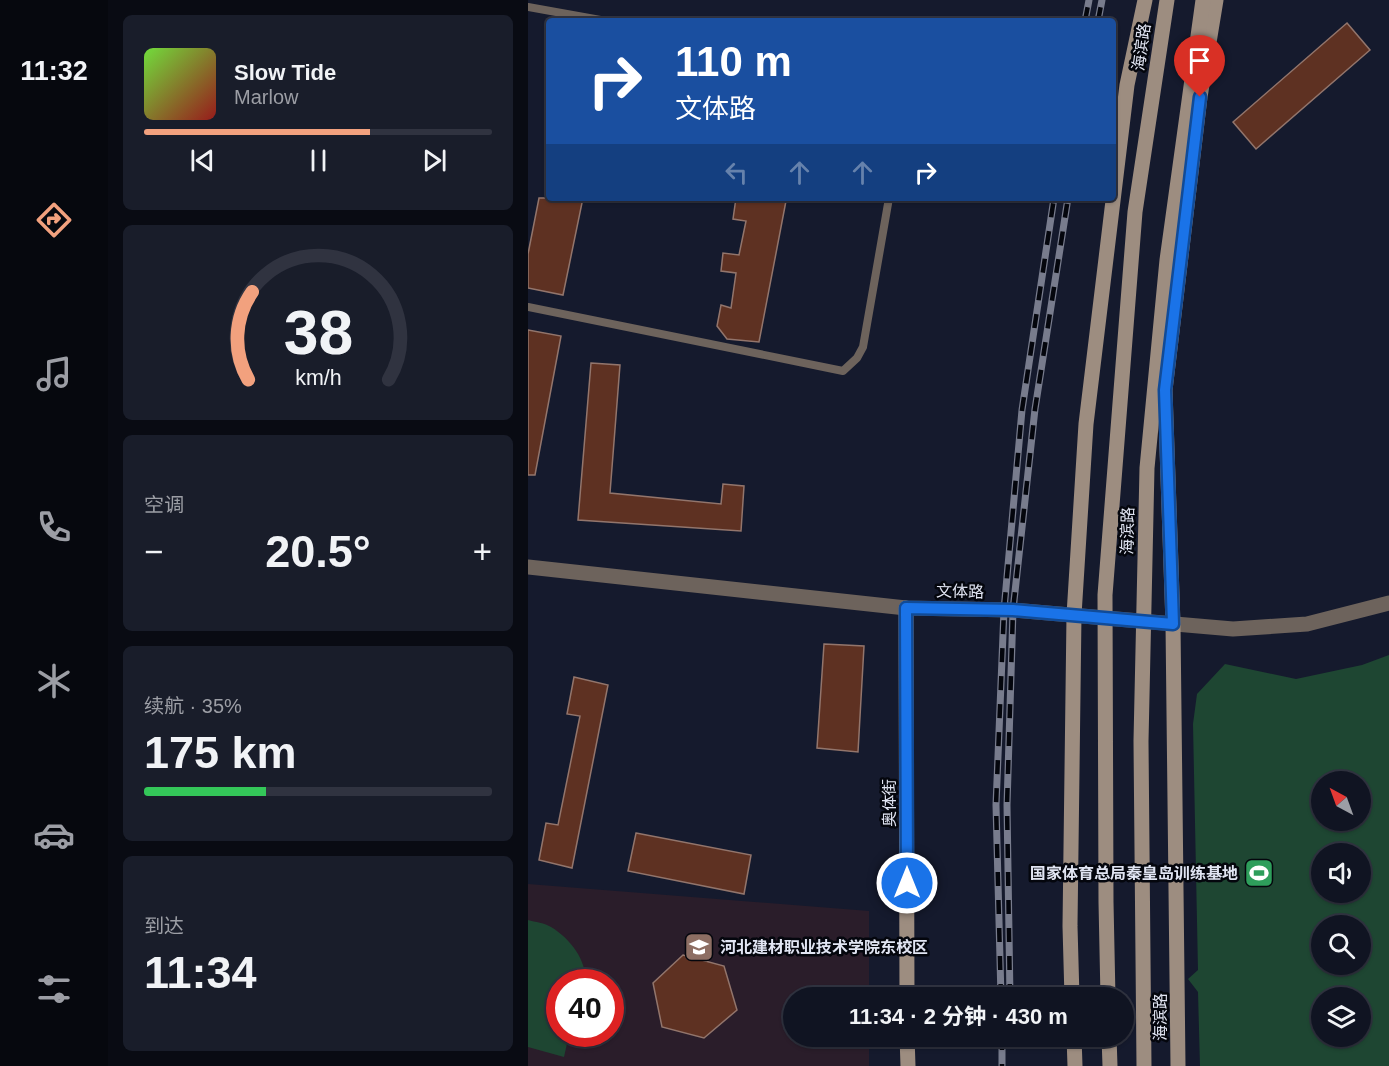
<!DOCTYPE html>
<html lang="zh">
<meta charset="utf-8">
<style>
:root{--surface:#101422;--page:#191d2a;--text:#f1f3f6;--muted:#9c9ea5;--line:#303340;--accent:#f2a17e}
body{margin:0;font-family:Helvetica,"Noto Sans SC",sans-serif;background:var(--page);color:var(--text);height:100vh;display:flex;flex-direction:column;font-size:22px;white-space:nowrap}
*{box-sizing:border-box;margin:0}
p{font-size:20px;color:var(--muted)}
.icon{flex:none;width:33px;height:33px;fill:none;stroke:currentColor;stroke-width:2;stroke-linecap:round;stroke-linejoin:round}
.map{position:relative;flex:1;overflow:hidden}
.details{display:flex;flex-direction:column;gap:15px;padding:15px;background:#090b13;width:420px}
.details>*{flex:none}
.guide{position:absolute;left:18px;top:18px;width:570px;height:183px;border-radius:6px;box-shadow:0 2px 4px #0004,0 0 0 2px var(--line);background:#1a4fa0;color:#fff;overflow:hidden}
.needle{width:39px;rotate:319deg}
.fabs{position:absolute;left:783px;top:771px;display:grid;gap:12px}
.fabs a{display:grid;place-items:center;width:60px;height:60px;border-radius:50%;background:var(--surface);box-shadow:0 2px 4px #0004,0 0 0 2px var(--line);font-size:30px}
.speed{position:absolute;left:18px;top:969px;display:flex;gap:12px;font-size:30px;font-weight:700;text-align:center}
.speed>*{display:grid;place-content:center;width:78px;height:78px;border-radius:50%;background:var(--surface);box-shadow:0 2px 4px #0004,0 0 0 2px var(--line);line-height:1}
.speed .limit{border:9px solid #d22;background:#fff;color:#111}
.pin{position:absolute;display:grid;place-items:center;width:51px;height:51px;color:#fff;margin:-62px -26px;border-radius:50% 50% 50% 0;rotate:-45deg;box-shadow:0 0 6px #0007}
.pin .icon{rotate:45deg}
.me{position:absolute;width:66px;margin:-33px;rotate:0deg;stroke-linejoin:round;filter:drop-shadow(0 0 4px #0008)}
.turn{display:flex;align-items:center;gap:21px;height:126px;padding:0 30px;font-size:27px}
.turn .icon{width:78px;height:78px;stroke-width:2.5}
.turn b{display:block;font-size:42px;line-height:51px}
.lanes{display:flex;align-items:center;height:57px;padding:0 30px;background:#0003;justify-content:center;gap:30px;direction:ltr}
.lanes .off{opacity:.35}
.big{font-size:45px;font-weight:700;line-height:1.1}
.details .tile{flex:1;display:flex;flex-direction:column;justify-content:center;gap:9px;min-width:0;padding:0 21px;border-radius:9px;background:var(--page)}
.details .dial{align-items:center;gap:0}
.dial svg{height:156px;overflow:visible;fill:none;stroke:var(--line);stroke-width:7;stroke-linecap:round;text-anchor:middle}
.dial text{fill:var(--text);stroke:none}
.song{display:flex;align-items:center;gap:18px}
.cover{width:72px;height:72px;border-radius:9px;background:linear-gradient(135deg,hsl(100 70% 55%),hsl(0 70% 35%))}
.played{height:6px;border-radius:3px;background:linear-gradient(90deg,var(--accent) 65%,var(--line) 65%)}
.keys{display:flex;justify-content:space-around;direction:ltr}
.heat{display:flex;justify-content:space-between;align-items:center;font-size:33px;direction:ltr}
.charge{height:9px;border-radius:4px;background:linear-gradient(90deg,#34c759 35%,var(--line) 0)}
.trip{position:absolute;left:255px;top:987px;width:351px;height:60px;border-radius:30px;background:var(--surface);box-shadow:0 2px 4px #0004,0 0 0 2px var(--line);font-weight:700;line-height:60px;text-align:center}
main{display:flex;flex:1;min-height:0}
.tab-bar{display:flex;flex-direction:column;width:108px;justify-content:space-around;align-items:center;background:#06080e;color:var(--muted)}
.tab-bar .icon{width:42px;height:42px}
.tab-bar .on{color:var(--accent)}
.tab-bar b{font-size:27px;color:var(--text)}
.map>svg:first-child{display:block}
</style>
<main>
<nav class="tab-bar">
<b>11:32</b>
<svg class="icon on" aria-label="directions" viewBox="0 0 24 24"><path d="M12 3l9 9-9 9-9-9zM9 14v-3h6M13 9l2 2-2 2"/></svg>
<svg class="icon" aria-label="music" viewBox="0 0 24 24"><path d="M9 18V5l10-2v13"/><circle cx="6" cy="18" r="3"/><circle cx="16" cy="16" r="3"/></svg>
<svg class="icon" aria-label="phone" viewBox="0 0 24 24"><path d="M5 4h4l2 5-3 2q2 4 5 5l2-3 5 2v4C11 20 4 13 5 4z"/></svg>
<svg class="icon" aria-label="climate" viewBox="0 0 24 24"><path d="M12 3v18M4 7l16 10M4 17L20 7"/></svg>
<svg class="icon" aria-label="car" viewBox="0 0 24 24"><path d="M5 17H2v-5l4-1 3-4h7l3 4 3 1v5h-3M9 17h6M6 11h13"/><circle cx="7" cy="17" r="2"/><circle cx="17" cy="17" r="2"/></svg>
<svg class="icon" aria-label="filters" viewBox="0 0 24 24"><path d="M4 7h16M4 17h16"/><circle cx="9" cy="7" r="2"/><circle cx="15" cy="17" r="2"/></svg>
</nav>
<section class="details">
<div class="tile">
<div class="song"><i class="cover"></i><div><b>Slow Tide</b><p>Marlow</p></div></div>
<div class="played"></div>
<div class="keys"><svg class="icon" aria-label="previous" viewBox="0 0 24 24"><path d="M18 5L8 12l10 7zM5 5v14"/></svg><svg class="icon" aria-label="pause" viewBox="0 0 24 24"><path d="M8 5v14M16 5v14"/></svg><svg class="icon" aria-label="next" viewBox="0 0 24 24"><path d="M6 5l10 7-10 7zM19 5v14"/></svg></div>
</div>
<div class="tile dial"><svg viewBox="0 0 100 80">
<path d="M14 69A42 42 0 1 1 86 69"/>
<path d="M14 69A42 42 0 0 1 16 24" stroke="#f2a17e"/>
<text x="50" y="56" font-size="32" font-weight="700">38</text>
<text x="50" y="72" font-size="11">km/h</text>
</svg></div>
<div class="tile"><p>空调</p>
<div class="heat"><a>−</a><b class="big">20.5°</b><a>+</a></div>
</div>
<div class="tile"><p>续航 · 35%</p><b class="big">175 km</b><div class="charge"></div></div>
<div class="tile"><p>到达</p><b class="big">11:34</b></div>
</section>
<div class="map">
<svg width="861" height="1066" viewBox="0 0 861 1066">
<rect width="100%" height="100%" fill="#151a2d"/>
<path fill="#2a1d2a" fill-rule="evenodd" d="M0,884L341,911V997L266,998V1036L341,1037V1066H0ZM32,982H82V1034H32Z"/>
<path fill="#1e4632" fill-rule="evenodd" d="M861,655V1066H672L670,992L660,979L670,970L665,724L669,694L697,664L768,679L834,665ZM794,782H832V820H794ZM794,854H832V892H794ZM794,926H832V964H794ZM794,998H832V1036H794Z
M0,920C7,922 17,923 23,927C43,939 58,960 58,982H32V1034H34L32,1036L40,1039L36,1057L0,1047Z"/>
<path fill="#5e3122" stroke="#92756c" stroke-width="1.5" d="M819,23L842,50L728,149L705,122Z
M11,198H55L35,295L0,288V254Z
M208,198H250L258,201L231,342L199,339L189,326L193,305L203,308L208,273L193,271L195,253L211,255L218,221L205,219Z
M0,330L33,336L7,475H0Z
M63,363L92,365L82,493L193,504L195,484L216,486L213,531L50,520Z
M296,644L336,646L330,752L289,748Z
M46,677L80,685L44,868L11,860L18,823L30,825L52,716L39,714Z
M108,833L223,855L216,894L100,871Z
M155,955L196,966L209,1010L176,1038L134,1027L125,983Z"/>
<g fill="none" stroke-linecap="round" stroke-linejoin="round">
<path stroke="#6d635c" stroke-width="8" d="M0,7L78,21
M0,307L315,371L329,358L335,347L361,198"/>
<path stroke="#6d635c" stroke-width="15" d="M0,567L378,608L485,610L705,629L779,624L861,603"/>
<path stroke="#9d8d80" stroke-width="15" d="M378,608L379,998
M544,998L542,926L546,615L558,424L599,85L617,0
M379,1036L380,1066
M546,1036L547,1066
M581,1036L582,1066
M650,1066L645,624L637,390L672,97L688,0"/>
<g stroke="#787c8d" stroke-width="7">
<path id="rail" d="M557,21L561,0
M570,21L574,0
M473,998L468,805L476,610L494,410L526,198
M482,998L479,805L485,610L507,409L540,198
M474,1036V1066"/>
</g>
<use href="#rail" stroke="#04060d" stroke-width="4.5" stroke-dasharray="14" stroke-linecap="butt"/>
<path stroke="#9d8d80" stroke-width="15" d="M580,998L578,902L577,595L607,212L639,0
M616,1066L613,741L619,468L639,260L675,0"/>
</g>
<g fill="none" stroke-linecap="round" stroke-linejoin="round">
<g stroke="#114b97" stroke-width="15">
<path id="route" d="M379,883L378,608L485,610L645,624L637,390L672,97"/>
</g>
<use href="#route" stroke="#1a73e8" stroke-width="10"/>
</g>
<defs>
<g id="stadium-square" transform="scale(1.5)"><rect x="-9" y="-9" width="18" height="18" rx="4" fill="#2e9e5b" stroke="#04060d"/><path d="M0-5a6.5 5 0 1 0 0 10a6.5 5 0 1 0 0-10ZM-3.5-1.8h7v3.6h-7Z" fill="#fff"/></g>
<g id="school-square" transform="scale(1.5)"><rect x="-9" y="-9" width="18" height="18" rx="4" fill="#8d6e63" stroke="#04060d"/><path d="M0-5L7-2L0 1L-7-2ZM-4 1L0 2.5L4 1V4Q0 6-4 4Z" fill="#fff"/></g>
</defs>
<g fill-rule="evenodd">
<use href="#stadium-square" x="731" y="873"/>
<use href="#school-square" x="171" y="947"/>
</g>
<g text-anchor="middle" stroke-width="5" stroke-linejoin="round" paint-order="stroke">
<g font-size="16" fill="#e1e5f3" stroke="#04060d">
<text transform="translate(613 47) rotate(-82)" y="6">海滨路</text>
<text transform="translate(599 531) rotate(-89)" y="6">海滨路</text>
<text transform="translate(432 591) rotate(1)" y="6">文体路</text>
<text transform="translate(361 803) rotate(-90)" y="6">奥体街</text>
<text transform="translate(632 1017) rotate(-90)" y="6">海滨路</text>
</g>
<g font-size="16" font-weight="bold" fill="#e1e5f3" stroke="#04060d" text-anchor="end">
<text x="710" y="879">国家体育总局秦皇岛训练基地</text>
<text x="192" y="953" text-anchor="start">河北建材职业技术学院东校区</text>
</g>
</g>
</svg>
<div class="fabs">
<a><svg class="needle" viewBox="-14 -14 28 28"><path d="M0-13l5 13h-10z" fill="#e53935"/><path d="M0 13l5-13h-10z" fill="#9c9ea5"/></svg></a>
<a><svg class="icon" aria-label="sound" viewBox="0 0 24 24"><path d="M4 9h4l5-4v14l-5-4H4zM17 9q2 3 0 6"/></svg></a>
<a><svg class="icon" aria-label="search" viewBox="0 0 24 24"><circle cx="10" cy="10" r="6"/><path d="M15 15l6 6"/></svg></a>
<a><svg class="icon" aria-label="layers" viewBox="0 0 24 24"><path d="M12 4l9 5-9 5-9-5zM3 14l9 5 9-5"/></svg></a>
</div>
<div class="speed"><div class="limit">40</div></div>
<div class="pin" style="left:672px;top:97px;background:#d93025"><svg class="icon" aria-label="arrive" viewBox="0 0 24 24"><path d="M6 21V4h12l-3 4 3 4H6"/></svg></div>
<svg class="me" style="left:379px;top:883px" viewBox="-20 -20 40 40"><circle r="17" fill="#1a73e8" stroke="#fff" stroke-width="3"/><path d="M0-11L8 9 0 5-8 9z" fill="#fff"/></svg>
<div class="trip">11:34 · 2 分钟 · 430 m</div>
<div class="guide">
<div class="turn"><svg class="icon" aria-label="right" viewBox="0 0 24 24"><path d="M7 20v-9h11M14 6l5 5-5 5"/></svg><div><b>110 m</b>文体路</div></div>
<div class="lanes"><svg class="icon off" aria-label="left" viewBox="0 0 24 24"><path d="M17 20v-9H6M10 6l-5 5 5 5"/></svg><svg class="icon off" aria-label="ahead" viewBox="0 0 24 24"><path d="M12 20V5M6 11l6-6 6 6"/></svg><svg class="icon off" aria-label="ahead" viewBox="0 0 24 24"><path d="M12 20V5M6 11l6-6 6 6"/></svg><svg class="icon" aria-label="right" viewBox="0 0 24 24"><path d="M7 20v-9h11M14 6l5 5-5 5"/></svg></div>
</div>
</div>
</main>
